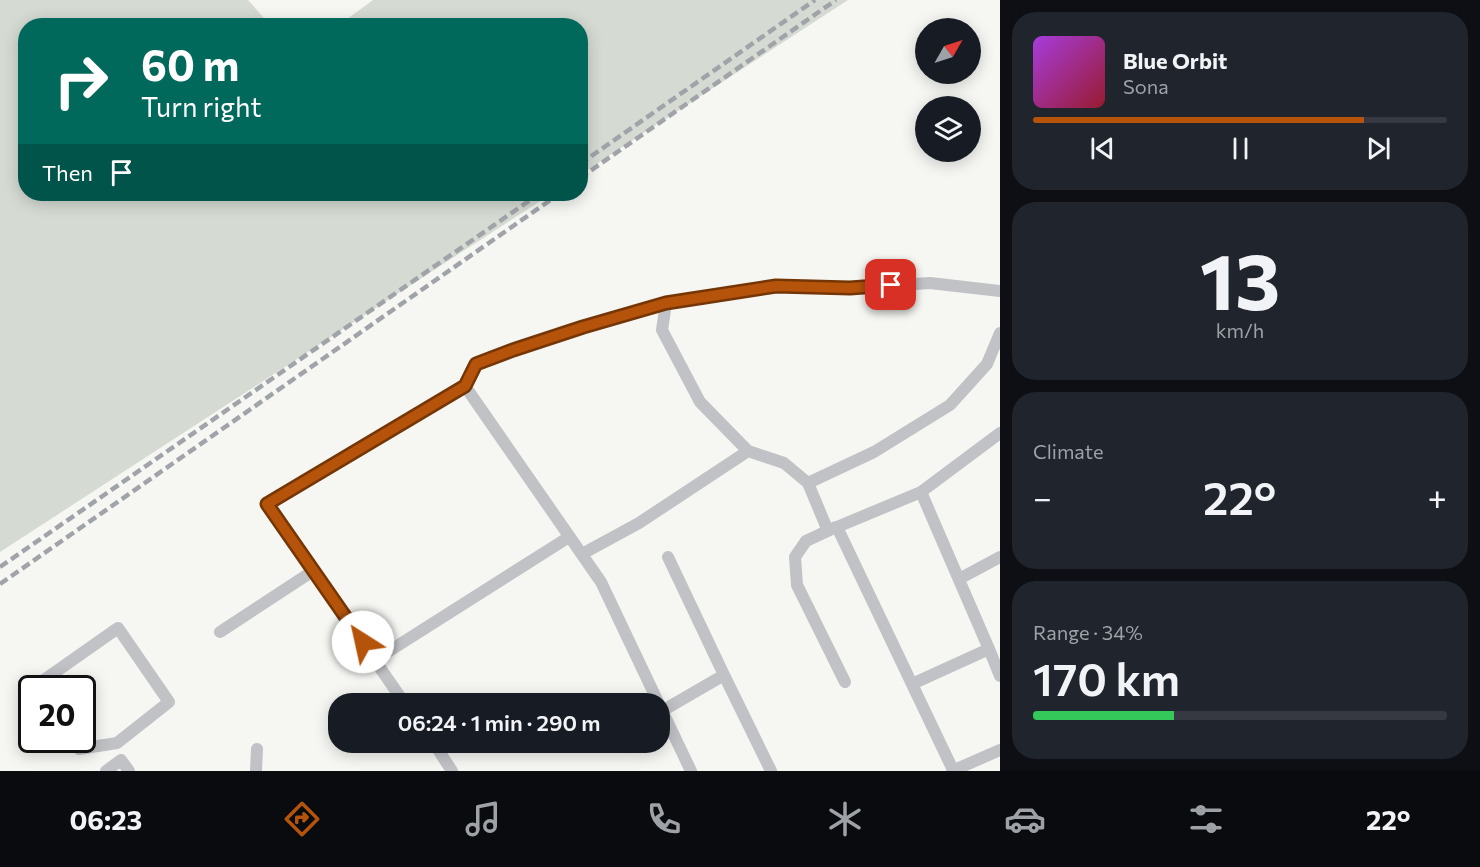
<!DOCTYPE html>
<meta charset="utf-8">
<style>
:root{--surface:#171b24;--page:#20242c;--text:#f1f3f6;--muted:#9ea1a6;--line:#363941;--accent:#b45309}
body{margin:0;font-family:Commissioner,sans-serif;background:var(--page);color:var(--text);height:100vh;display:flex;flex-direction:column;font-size:22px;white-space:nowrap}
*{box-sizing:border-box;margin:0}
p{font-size:20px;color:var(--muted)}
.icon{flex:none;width:33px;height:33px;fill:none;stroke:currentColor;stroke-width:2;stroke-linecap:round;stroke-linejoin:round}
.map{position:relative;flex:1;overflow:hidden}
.drawer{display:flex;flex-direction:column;gap:12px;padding:12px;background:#0d0f14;width:480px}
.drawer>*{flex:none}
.hud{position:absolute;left:18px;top:18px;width:570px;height:183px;border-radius:24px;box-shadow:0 3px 15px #0003;background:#00695c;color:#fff;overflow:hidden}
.needle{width:39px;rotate:51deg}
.buttons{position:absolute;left:915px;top:18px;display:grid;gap:12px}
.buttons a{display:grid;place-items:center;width:66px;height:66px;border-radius:50%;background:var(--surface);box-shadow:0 3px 15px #0003;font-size:30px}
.speed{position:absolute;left:18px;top:675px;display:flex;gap:12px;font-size:30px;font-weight:700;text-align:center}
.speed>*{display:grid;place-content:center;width:78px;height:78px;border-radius:50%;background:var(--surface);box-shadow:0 3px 15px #0003;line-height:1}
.speed .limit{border:3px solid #111;border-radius:9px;background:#fff;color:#111}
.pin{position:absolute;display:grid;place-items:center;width:51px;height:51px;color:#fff;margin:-26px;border-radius:12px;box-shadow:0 3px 9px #0006}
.me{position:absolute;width:66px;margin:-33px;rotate:325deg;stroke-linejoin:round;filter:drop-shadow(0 0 4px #0008)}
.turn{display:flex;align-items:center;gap:21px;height:126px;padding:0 24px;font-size:27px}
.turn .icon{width:78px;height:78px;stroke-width:2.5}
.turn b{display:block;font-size:42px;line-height:51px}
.then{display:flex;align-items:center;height:57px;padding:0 24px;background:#0003;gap:12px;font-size:22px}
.big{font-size:45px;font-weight:600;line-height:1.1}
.drawer .card{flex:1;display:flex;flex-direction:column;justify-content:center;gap:9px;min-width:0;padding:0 21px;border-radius:24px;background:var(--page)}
.drawer .dial{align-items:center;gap:0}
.dial b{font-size:78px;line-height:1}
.song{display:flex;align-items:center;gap:18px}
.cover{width:72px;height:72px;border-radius:9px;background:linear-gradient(135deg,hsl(280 70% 55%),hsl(350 70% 35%))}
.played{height:6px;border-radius:3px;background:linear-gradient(90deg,var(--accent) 80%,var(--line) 80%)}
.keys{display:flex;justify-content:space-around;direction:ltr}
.heat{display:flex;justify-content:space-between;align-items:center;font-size:33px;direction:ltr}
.charge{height:9px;border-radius:4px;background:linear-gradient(90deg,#34c759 34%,var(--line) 0)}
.trip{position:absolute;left:328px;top:693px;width:342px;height:60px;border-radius:24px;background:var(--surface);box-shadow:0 3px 15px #0003;font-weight:600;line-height:60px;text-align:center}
.dock{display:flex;height:96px;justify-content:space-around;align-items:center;background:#090b0e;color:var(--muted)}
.dock .icon{width:42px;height:42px}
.dock .selected{color:var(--accent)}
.dock b{font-size:27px;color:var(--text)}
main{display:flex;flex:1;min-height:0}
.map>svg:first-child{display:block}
</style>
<main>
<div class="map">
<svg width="1000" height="771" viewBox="0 0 1000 771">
<rect width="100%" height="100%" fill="#f6f6f3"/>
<path fill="#d5dad3" d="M0,0H248L270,25L26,26V194H551L0,552Z
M373,0H848L581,174L580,26L339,25Z"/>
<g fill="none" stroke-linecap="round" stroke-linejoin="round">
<path stroke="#c0c2c6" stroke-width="12" d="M465,386L476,364C538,340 602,321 666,303
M748,451L700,402L662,330L666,303L776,286L851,288L930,283L1000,291
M808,483L874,452L950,405L987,364L1000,333
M921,492L1000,433
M836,527L806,541L795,557L797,585L845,682
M582,554L639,523L748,451L784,463L808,483L828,531
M668,557L724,675
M959,579L1000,557
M220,632L313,571
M989,649L1000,676
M375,660L569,537
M912,684L989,649L921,492L837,527L953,770
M35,688L34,687L118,628L169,702L117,743L79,749L72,740
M405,704L267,504L465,386L601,582L659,704
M660,706L691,771
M662,711L724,675L771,771
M433,742L452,771
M106,771L121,760L129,771
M256,771L257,749
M952,771L1000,750"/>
<path stroke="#a0a4a9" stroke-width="4.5" stroke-dasharray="9 4.5" stroke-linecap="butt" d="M580,164L815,0
M580,178L836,0
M0,567L539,194
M0,584L559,194"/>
</g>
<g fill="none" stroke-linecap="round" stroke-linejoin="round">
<g stroke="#753606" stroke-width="15">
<path id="route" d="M363,642L267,504L465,386L476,364L513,350L583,327L666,303L776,286L850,288L891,285"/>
</g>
<use href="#route" stroke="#b45309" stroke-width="10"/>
</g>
</svg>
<div class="buttons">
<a><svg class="needle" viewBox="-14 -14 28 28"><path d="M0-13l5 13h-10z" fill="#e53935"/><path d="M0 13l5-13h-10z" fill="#9ea1a6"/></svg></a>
<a><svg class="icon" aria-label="layers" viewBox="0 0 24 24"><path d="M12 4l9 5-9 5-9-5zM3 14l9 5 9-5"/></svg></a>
</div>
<div class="speed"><div class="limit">20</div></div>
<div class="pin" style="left:891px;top:285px;background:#d93025"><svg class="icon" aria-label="arrive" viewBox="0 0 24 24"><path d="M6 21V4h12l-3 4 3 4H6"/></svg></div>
<svg class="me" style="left:363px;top:642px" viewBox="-20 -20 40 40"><circle r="19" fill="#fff"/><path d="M0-13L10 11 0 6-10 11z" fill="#b45309"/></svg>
<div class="trip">06:24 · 1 min · 290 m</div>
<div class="hud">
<div class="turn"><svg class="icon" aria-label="right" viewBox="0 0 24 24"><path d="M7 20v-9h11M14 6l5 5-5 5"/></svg><div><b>60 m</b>Turn right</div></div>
<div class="then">Then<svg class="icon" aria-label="arrive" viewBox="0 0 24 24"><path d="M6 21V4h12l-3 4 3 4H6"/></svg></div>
</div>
</div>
<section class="drawer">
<div class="card">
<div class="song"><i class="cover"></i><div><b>Blue Orbit</b><p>Sona</p></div></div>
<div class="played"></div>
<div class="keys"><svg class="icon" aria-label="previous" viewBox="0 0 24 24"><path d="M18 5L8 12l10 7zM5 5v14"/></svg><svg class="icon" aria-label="pause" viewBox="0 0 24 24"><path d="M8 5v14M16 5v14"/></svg><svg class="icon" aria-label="next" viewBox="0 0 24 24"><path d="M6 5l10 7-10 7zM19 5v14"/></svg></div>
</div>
<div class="card dial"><b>13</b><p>km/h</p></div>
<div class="card"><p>Climate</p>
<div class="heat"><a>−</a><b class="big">22°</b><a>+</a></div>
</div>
<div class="card"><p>Range · 34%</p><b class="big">170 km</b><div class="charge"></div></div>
</section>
</main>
<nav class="dock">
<b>06:23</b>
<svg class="icon selected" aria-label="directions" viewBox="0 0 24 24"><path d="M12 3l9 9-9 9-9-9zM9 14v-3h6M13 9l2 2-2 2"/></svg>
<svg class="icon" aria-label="music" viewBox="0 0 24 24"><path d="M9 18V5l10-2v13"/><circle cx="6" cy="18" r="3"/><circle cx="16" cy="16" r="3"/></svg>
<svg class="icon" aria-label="phone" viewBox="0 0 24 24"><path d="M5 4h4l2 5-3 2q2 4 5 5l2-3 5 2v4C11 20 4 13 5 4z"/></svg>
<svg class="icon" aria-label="climate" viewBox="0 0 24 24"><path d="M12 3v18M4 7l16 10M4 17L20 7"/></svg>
<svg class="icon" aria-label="car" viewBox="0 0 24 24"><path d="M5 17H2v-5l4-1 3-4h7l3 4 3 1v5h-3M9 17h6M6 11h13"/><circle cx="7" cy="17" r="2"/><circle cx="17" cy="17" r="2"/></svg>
<svg class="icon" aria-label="filters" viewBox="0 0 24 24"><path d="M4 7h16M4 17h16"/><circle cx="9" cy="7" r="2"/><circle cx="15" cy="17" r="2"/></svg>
<b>22°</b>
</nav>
